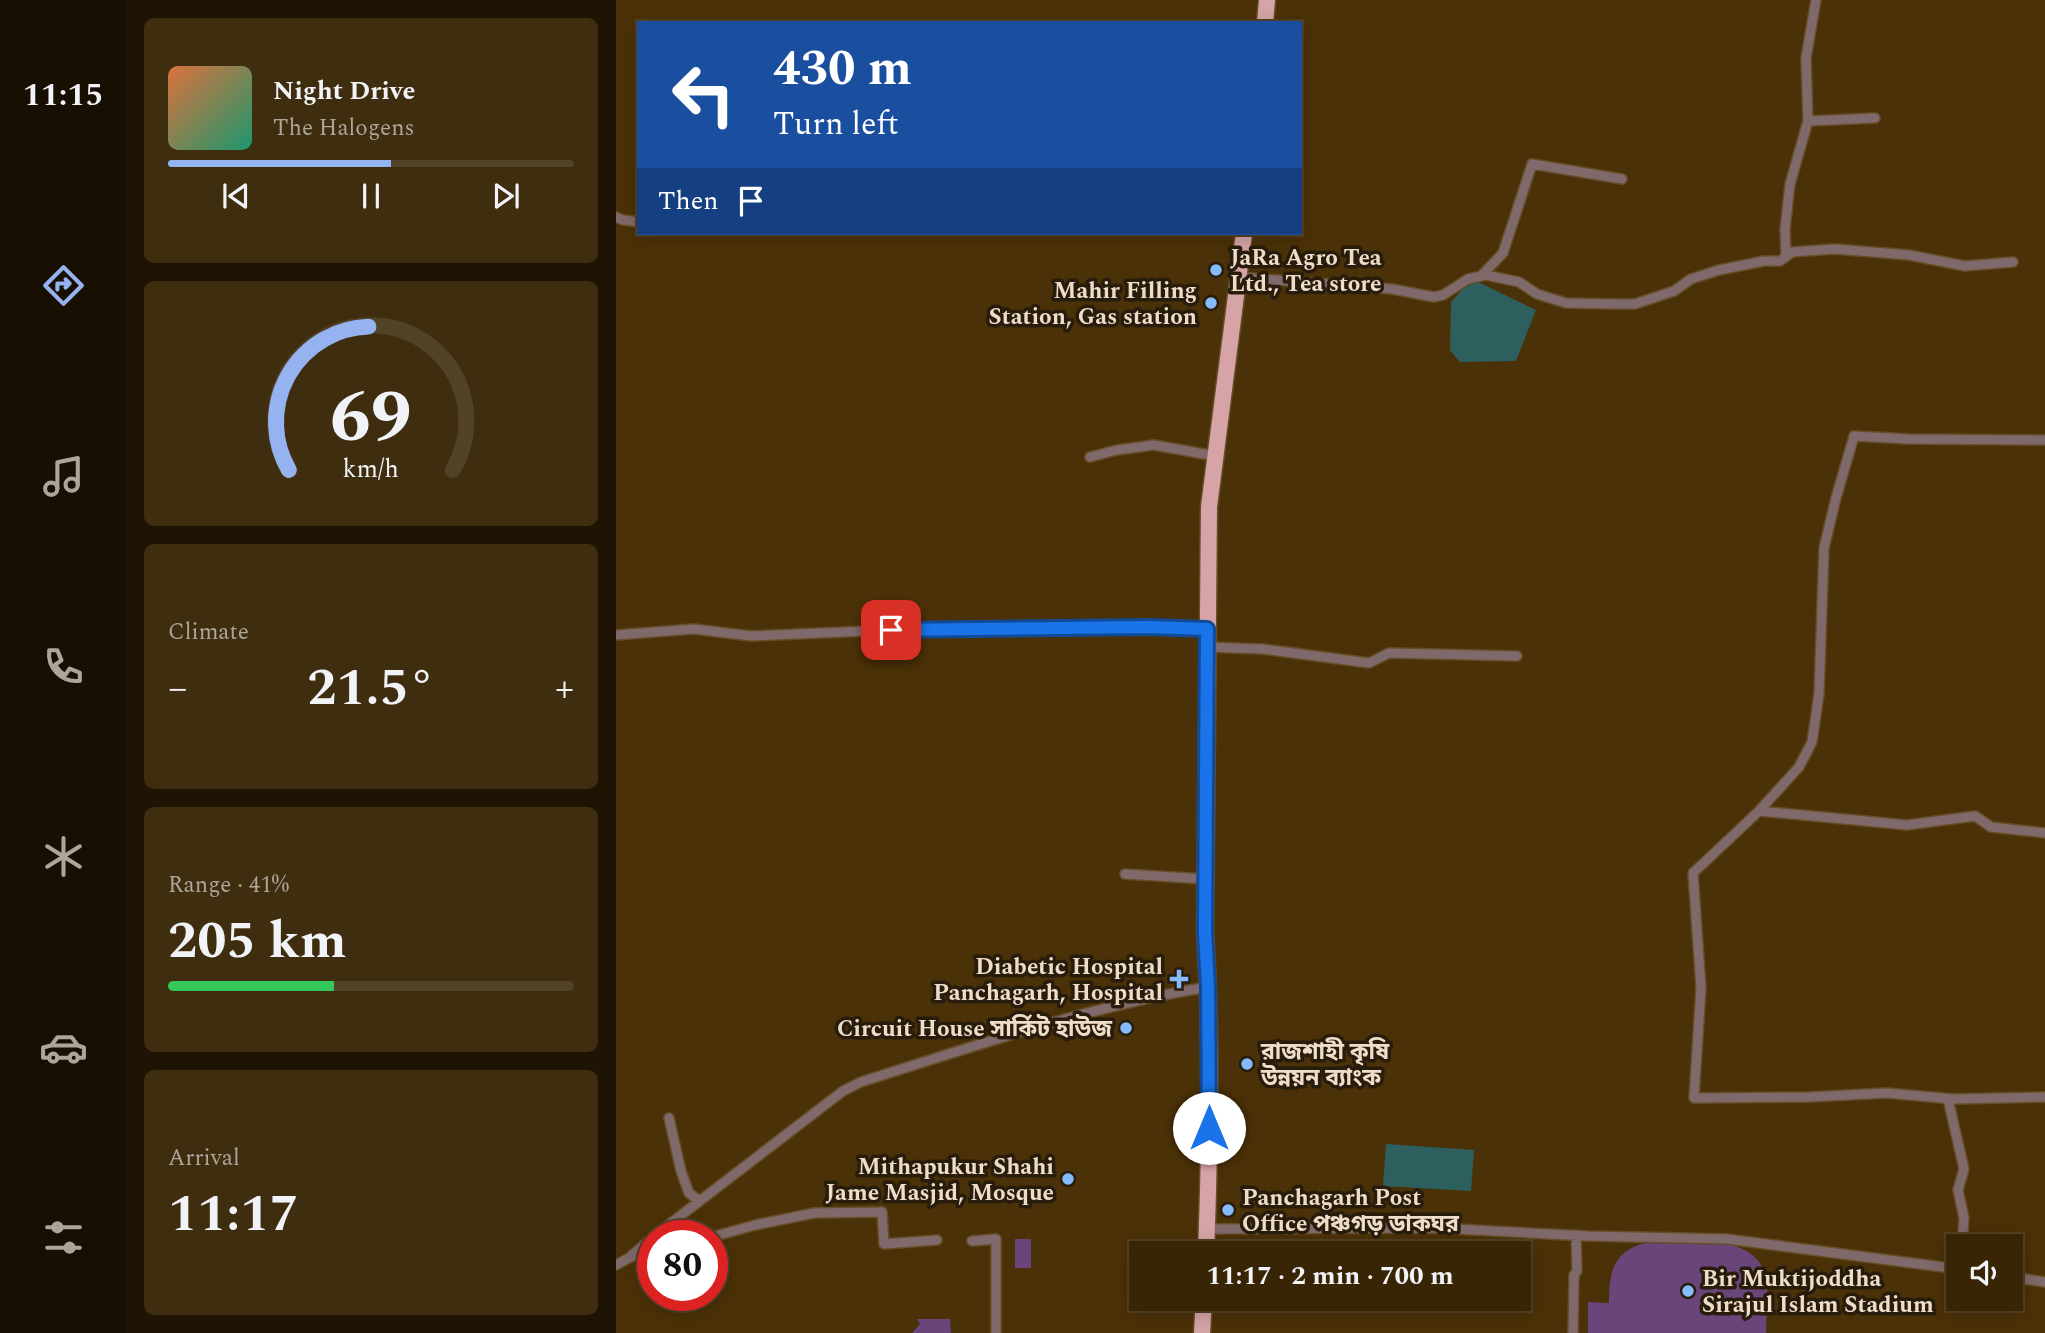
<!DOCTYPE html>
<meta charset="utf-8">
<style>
:root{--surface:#382505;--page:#3f2d0f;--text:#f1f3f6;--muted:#aba59a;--line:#524227;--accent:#95b2f1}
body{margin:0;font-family:Spectral,"Noto Sans Bengali",serif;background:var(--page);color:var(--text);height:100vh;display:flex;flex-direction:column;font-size:26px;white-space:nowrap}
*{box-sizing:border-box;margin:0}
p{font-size:23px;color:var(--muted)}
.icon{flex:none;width:38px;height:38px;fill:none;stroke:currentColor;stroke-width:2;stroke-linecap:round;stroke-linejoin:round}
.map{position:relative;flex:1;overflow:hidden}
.details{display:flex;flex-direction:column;gap:18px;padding:18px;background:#1f1403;width:490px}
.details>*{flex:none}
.top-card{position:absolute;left:21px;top:21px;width:665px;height:214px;border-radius:0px;box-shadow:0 4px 18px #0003,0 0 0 2px var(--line);background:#1a4fa0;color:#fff;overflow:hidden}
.buttons{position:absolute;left:1330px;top:1234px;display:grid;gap:14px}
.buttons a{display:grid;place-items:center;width:77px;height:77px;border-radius:0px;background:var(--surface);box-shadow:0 4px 18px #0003,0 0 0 2px var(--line);font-size:35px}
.speed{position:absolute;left:21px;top:1220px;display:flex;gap:14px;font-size:35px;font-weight:700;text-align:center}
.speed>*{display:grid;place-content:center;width:91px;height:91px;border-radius:50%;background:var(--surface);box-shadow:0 4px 18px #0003,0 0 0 2px var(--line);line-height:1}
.speed .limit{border:10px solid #d22;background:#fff;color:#111}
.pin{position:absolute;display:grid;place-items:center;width:60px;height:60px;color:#fff;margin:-30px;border-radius:14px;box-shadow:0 4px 10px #0006}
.me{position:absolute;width:77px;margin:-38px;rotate:0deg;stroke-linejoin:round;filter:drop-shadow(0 0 5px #0008)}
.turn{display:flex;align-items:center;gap:24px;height:147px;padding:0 21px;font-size:32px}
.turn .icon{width:91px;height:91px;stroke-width:2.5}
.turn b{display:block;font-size:49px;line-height:60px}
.then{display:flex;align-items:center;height:66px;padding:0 21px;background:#0003;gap:14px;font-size:26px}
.big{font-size:52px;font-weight:700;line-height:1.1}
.details .widget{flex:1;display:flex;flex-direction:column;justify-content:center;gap:10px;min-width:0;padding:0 24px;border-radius:10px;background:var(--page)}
.details .dial{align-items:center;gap:0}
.dial svg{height:182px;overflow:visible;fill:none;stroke:var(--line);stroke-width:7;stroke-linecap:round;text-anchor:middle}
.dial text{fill:var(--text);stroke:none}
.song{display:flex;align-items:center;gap:21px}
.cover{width:84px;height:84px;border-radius:10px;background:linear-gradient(135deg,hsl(20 70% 55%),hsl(160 70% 35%))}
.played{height:7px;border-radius:4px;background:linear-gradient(90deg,var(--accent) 55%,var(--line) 55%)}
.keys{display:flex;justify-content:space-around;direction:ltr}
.heat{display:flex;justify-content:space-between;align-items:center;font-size:38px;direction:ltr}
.charge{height:10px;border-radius:5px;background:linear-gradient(90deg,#34c759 41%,var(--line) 0)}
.trip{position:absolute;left:513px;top:1241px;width:402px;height:70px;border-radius:0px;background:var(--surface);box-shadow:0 4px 18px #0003,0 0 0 2px var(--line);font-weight:700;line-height:70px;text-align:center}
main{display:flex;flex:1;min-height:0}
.tab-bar{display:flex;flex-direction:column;width:126px;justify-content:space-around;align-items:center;background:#160f02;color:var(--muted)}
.tab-bar .icon{width:49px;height:49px}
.tab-bar .active{color:var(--accent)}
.tab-bar b{font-size:32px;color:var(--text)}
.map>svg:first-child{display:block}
</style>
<main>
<nav class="tab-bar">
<b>11:15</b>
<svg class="icon active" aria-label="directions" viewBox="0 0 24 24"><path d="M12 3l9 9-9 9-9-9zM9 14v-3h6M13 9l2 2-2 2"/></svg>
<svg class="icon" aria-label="music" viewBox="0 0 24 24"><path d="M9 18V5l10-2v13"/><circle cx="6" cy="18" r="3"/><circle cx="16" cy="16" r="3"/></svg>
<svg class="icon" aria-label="phone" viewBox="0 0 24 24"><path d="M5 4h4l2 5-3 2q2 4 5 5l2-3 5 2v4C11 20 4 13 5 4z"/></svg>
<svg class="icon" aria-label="climate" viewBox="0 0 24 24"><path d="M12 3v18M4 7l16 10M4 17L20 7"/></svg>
<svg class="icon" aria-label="car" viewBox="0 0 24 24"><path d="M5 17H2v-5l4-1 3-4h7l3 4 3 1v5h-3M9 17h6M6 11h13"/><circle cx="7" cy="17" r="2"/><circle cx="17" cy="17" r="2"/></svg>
<svg class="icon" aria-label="filters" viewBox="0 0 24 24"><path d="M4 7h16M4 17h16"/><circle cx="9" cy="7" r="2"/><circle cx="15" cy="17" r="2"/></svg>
</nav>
<section class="details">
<div class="widget">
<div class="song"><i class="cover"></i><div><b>Night Drive</b><p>The Halogens</p></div></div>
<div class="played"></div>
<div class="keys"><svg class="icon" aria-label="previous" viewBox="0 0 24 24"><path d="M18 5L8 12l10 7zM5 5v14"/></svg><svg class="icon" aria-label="pause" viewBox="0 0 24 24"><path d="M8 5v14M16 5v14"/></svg><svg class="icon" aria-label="next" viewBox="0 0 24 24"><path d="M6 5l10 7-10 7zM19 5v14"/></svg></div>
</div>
<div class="widget dial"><svg viewBox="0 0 100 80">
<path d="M14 69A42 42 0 1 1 86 69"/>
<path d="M14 69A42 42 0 0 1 49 6" stroke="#95b2f1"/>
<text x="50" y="56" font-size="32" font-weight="700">69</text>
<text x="50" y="72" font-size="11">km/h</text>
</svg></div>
<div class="widget"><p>Climate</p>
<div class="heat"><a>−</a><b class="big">21.5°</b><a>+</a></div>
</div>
<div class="widget"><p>Range · 41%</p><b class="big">205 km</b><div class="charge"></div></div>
<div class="widget"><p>Arrival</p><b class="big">11:17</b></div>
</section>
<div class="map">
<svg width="1429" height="1333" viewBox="0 0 1429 1333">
<rect width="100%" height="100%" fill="#4b3107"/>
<path fill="#69457a" d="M399,1239H415V1268H399Z
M1033,1242C1068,1242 1143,1231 1150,1279C1153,1296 1150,1316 1150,1333H972V1302L993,1303C993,1270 998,1250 1033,1242Z
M301,1319H334L335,1333H296L304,1324Z"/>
<path fill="#2d5f5e" d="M856,279L920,310L900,361L844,362L834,350L835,302Z
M770,1144L858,1150L855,1191L767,1186Z"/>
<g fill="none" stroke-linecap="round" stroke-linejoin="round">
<g stroke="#654d26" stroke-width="12">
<path id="minor" d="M1192,121L1190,58L1200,0
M0,217L7,220L23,222
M1170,256L1169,229L1174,184L1192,121L1259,118
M865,276L887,253L916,164L1006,179
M622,277L776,289L818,297L827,295L852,279L870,275L903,282L921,294L950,303L998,304H1019L1058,291L1075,279L1103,270L1148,261H1164L1176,252L1219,249L1293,255L1349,266L1397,262
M1429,440L1293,439L1238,436L1220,498L1208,548L1203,694L1196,742L1183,767L1143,811L1077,873L1085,988L1078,1098L1193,1097L1271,1093L1337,1099L1429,1097
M474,457L501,450L538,445L599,456
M0,635L78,629L135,636L275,630L532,627L591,629
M591,647L647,649L753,663L773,653L901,656
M1143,811L1291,825L1359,816L1375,827L1429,833
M509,874L589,879
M1332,1099L1348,1169L1342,1190L1348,1218L1346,1246
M53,1118L65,1171L73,1193L83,1201
M590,1229L819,1228L972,1236L1111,1239L1342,1269
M38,1236L227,1091L245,1082C359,1046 474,1006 592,987
M96,1237L139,1225L198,1213L266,1212L268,1244L321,1240
M356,1241L380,1239V1333
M15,1257L37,1252
M0,1265L13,1258L37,1237
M1395,1277L1429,1282
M957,1333L958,1275L961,1271L960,1235"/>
</g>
<g stroke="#654d26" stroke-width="19">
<path id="trunk" d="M649,23L651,0
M590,1253C594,1147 596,1040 589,933L593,507L628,233
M586,1333L588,1298"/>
</g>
<use href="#minor" stroke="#80696b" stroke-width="9"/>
<use href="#trunk" stroke="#d6a4a7" stroke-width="16"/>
</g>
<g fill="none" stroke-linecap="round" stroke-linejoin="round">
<g stroke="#114b97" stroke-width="18">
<path id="route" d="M275,630L532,627L591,629L589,933L592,987L593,1128"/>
</g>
<use href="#route" stroke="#1a73e8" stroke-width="12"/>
</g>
<g fill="#86bbfb" stroke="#281c0c" stroke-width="2.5">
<circle cx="600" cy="270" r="7"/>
<circle cx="595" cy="303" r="7"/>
<path d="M559.5 968.5h7v7h7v7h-7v7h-7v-7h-7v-7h7z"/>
<circle cx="510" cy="1028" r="7"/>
<circle cx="631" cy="1064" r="7"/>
<circle cx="452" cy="1179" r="7"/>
<circle cx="612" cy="1210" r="7"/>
<circle cx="1072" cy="1291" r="7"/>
</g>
<g text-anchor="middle" stroke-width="7" stroke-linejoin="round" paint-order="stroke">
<g font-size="23" font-weight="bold" fill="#eeddc9" stroke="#281c0c" text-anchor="start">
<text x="614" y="265">JaRa Agro Tea<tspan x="614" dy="26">Ltd., Tea store</tspan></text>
<text x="581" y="298" text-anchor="end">Mahir Filling<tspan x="581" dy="26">Station, Gas station</tspan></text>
<text x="547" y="974" text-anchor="end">Diabetic Hospital<tspan x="547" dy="26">Panchagarh, Hospital</tspan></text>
<text x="496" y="1036" text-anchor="end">Circuit House সার্কিট হাউজ</text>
<text x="645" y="1059">রাজশাহী কৃষি<tspan x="645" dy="26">উন্নয়ন ব্যাংক</tspan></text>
<text x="438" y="1174" text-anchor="end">Mithapukur Shahi<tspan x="438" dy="26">Jame Masjid, Mosque</tspan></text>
<text x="626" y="1205">Panchagarh Post<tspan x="626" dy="26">Office পঞ্চগড় ডাকঘর</tspan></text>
<text x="1086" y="1286">Bir Muktijoddha<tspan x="1086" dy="26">Sirajul Islam Stadium</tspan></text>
</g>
</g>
</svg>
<div class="buttons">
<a><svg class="icon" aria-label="sound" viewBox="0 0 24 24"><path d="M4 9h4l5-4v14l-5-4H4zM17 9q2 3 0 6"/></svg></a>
</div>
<div class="speed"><div class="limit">80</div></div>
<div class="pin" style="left:275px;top:630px;background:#d93025"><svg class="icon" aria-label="arrive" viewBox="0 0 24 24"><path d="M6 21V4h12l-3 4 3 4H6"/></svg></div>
<svg class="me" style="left:593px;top:1128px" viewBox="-20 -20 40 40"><circle r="19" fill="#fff"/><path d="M0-13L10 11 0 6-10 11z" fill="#1a73e8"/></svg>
<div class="trip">11:17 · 2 min · 700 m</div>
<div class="top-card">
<div class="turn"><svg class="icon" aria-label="left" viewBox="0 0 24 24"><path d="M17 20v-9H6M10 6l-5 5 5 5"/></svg><div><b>430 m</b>Turn left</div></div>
<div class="then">Then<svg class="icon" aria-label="arrive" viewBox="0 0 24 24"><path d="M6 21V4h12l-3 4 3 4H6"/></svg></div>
</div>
</div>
</main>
